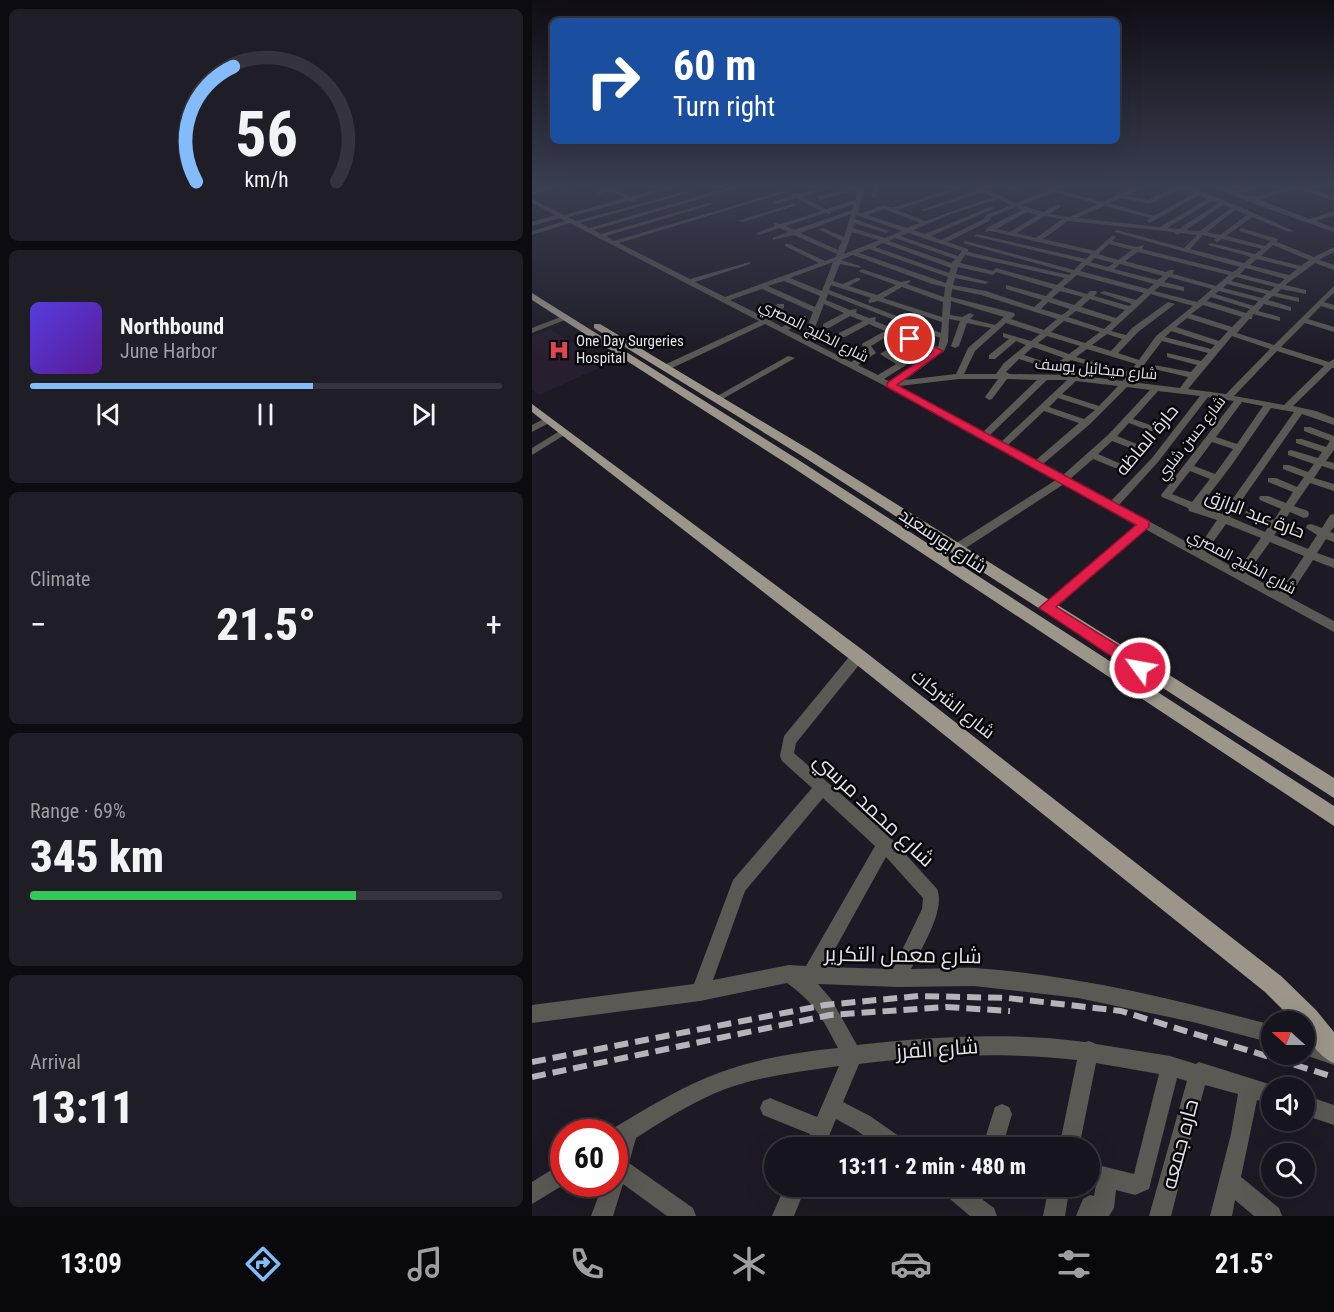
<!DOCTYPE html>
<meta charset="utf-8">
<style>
:root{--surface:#16141c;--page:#1f1d25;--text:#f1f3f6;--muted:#9e9ea3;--line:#35333b;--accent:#84bcfb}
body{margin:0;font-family:"Roboto Condensed",Cairo,sans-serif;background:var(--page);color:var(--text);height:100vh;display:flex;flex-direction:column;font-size:22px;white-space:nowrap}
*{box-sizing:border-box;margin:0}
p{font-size:20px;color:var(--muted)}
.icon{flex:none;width:33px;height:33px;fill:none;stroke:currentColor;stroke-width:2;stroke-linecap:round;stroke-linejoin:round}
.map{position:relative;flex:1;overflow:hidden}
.details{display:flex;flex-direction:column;gap:9px;padding:9px;background:#0c0b0f;width:532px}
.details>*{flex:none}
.guide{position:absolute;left:18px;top:18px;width:570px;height:126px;border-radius:9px;box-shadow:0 6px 24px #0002,0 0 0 2px var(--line);background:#1a4fa0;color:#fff;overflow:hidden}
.needle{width:39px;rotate:291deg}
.controls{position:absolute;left:729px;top:1011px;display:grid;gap:12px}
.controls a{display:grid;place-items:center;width:54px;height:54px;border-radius:50%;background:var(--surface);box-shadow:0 6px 24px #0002,0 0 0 2px var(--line);font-size:30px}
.speed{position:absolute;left:18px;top:1119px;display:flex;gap:12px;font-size:30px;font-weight:700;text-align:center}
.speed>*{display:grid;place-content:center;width:78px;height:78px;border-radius:50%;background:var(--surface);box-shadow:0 6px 24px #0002,0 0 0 2px var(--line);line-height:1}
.speed .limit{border:9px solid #d22;background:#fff;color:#111}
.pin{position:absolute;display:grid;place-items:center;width:51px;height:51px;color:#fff;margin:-26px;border:3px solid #fff;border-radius:50%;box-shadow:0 2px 6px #0007}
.me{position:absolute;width:66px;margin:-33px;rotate:302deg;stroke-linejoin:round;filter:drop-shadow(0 0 4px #0008)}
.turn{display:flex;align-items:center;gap:21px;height:126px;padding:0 24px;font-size:27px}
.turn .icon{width:78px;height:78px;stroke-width:2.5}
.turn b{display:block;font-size:42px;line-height:51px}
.big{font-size:45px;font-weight:800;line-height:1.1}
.details .tile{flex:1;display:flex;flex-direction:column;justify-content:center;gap:9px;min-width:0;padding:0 21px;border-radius:9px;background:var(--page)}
.details .dial{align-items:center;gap:0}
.dial svg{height:156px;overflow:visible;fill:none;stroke:var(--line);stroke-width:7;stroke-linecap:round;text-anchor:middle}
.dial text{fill:var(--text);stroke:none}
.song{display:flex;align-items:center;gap:18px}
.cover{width:72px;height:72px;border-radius:9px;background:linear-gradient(135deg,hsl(250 70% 55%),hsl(270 70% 35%))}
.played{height:6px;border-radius:3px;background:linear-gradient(90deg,var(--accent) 60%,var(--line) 60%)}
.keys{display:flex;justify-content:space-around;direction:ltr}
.heat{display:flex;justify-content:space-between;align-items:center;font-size:33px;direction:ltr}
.charge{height:9px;border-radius:4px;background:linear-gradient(90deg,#34c759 69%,var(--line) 0)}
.trip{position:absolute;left:232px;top:1137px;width:336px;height:60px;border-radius:30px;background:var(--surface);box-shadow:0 6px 24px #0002,0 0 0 2px var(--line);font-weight:800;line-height:60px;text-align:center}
.dock{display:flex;height:96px;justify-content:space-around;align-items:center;background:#09080b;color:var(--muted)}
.dock .icon{width:42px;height:42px}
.dock .current{color:var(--accent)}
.dock b{font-size:27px;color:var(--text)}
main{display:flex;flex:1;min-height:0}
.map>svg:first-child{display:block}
</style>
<main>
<section class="details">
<div class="tile dial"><svg viewBox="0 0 100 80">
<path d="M14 69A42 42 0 1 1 86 69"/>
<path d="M14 69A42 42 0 0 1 33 10" stroke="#84bcfb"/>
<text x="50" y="56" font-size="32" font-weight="700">56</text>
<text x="50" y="72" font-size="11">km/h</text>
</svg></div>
<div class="tile">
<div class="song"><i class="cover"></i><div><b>Northbound</b><p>June Harbor</p></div></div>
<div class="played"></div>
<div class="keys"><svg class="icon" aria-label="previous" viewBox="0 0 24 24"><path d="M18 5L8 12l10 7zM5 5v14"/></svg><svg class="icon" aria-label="pause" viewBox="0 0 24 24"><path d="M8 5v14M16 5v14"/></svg><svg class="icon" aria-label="next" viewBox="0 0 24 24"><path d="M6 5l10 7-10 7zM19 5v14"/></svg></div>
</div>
<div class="tile"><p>Climate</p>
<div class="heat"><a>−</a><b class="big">21.5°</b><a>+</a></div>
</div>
<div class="tile"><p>Range · 69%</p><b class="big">345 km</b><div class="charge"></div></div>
<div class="tile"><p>Arrival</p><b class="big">13:11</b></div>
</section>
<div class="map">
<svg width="802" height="1216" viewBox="0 0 802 1216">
<rect width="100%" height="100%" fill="#1d1a25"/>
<path fill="#271f2f" d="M18,329L76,364L7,395L0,390V336Z"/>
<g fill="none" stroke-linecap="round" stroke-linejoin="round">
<path fill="#5b5953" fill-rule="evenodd" d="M14,187H24L0,195V191Z
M25,187H33L38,191L33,192Z
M77,187H87L83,189L98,197L134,187H144L103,199L104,202L97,201L36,217L44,221L155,191L160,192L48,223L57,228L199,187H209L62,230L69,234L177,203L182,204L74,236L82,241L255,190V192L87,243L158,279L218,262V264L163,282L193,297L287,263L253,246V244H257L293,261L304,257L305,254L262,235L241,240V238L257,232L248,228L227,235L224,233L243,226L242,223L249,224L289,211L264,198L244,204L241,202L260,196V194C273,195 287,187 301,187L270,197L294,209L323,200L326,189L288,200L286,197L322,187H333L326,212L329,213L352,205L360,208L425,187H434L365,210L393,221L461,197L451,192L393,211L388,210L446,190L441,187L454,189L484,203L517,190L514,187L571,202L603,187H611L594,196L616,200L644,187H657L706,206L762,231L757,232L720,217L694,236L733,246L739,241L707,231L709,228L746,239L745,242L782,257L802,247V252L787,260L802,265V270L783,263L753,285L774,290V294L749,289L745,293L767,298V302L741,296L736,300L759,307V311L732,304L726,311L748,317V321L721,314L720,319H717L705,333L742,345L802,286V293L792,302L802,305V310L789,306L776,319L802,327V332L773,323L749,347L797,362L802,359V368H800L761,406L784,411L802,418V425L770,414L698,517L733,532L737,526L714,517L713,514L714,511H722L742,520L749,509L728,500L727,498L728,496H736L754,503L761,492L736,482V478H744L765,487L772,477L751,469V465H757L776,472L782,464L756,455V451L759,450L786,458L790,452L764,443V439H770L794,447L798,441L772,431V427H778L802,436V450L794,461L802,463V470L790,466L782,478L802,484V491L778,483L762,506L776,511L777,514L776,517L772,518L758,512L750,524L769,531L770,534L769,537L765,538L746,530L742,535L776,549L785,535L774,528L775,525L779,524L790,528L798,515L802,514V527L798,532L802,533V542L794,539L785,553L802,559V568L781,560L757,597L802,621V632L613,529L518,611H510L508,608L510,605L605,524L532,484L426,553H418L416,550L418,547L524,480L355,387L233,324L138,369H132V365L227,321L38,223L0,235V231L33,221L28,218L0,226V222L23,215L0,203V199L32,215L93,198L78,191L67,194L64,192ZM651,188L662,193L622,216L577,203L589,198L617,204ZM523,192L566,204L537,217L517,214L528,207V205H524L511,212L489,205ZM667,195L675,199L628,227L545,218L572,206L618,218L615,221L618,223ZM466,199L479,205L454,215L452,219L409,240L399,236L463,208L458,207L393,234L381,230L419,214ZM680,201L686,203L647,229L635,228ZM322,204L320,210L262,230L254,226L293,213L299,214V212ZM691,205L699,208L668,231L654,230ZM484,207L490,210L455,228L453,232L459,231L559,254L554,259L445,234L442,236L550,262L542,270L434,241L431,243L539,273L537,275L436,252V249L415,242L457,221L459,217ZM352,209L388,223L375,228L335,215ZM703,210L715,215L688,235L675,232ZM495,212L506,215L478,232L464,229ZM319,214L312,237L291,228L286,229L310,241L306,250L268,233ZM324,215L370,231L353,238L321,228L322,223L354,233L357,231L323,219ZM513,216L530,219L504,238L484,233ZM536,221L642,232L645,235L649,233L665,235L652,248L585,230L582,232L708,267L701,272L610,249L612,245L604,247L580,241L584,237L581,235L563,251L511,239ZM320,232L347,240L312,254ZM376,233L430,251L426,256L368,236ZM671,235L684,238L682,240L685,242L690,239L730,249L723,254L679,243L676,245L719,257L712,263L658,249ZM363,238L423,259V260L419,263L357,241ZM351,243L419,268L417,273L343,247ZM577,244L600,250L586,260L566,254ZM741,245L777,260L769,266L729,256ZM337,249L416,277L414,283L327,253ZM606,252L697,275L684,286L641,274L642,270H638L634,272L593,261ZM321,255L400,284L413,287L412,297L375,284L378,282V280L369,282L330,269L327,271L328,272L364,285L345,295L317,286L328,280V278H324L311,284L301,281L308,264L328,268V266L309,260ZM433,255L533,278L525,285L464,268L461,271L428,263ZM563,258L582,263L576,267L558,262ZM725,259L765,269L757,275L718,265ZM301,262L290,291L258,278ZM588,264L631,276L625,280L582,269ZM554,265L622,284L616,289L548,271ZM426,267L461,275L464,272L521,289L514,296L474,285V289L510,300L502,307L454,291L421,285L423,278L453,284L457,282L424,274ZM714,268L753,279L747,284L708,274ZM545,275L612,293L604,300L572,291L568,293L600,304L597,306L562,296L565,293L564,291H558L555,294L531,287ZM637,277L680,289L665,302L622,291L628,286L652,291V287L632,282ZM704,277L743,287L738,291L699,281ZM252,281L288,296L283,307L236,286ZM695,284L734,294L730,298L691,288ZM299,285L339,298L336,301L337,303L346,301L410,322L409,333L297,290ZM370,287L411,302L410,317L351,298ZM230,289L281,312L271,337L256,330L274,320V316H268L250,327L232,317L252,308V304H246L226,314L198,300ZM420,289L449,295L525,319L512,330L479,319L483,315L482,313L419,297ZM528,291L551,297L542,305L520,298ZM687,291L726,301L722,306L683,294ZM296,294L408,338L406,347L343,321L344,317L337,318L324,313L325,309L318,310L294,300ZM619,294L661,306L624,336L607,360L586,353L606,332L643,304L636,302L600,328L594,335L579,331ZM679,297L718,309L714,313L675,301ZM558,299L593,310L584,318L549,307ZM419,301L472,317L463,325L438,319L442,315L438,313L430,317L418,315ZM516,302L538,309L530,315L509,309ZM292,304L312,313L291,324V328H297L318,316L331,321L307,333V337H313L337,324L353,331L331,343L330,345L335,352L319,362L278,341ZM671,305L710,317L700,327L659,314ZM544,311L580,322L572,329L536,317ZM655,318L696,331L687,341L644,327ZM417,319L428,321L419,346L423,348L427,346L435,323L459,328L436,348L424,374L373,380L412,351L416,342ZM532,321L568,332L553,343L519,332ZM474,323L508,334L499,341L471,333V337L477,339L457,355V359H463L484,341L494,345L472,363L464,374H432L443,351ZM639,331L683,345L679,349L633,337ZM359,334L372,339L348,354L364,364L346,375L326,365L344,353L339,346ZM575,334L590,339L579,351L560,345ZM515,336L548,346L537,354L506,343ZM700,336L738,349L694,394L656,389ZM630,341L676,353L669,361L635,353V357L665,365L659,372L622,365V369L656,377L648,388L599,382ZM379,342L391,347L369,361L358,354ZM501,347L532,358L522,365L492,355ZM555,349L604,364L598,372L544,357ZM398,350L401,351L364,379L363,382H359L352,379ZM745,351L792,366L752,405L702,396ZM487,359L531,373L535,370L530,367L539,360L595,376L591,381L542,375L478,374L474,372ZM427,379H466L453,397L457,400L460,399L475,379L505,380L451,432L367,386ZM515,380H535L469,442L458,435ZM544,381L586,386L567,406L530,394ZM595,387L618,390L576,435L531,475L511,464L557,425ZM626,391L668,396L620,458L579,501L538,479L561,459L583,468H589V464L566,454L580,441L601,449H607V445L585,436L597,423L618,431H624V427L601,419ZM676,397L702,401L629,495L630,497L656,508L657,511L685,520L666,548L587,505L626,462ZM526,398L563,410L552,419L517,407ZM710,402L731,406L705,444L684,437ZM739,408L762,412L690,514L669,505L699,466ZM512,411L547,423L504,460L476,445ZM680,442L701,449L683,474L662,466ZM658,471L678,479L660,502L640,494ZM694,524L729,538L706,570L674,552ZM738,542L772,556L748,592L715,574Z
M343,187H349L342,198L339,196Z
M473,187H482L492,192L487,193Z
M682,187H691L704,192L717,187H726L710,194C730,202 740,189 760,187C775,186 788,192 802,197V201L765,188L727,200L778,219L802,211V215L784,221L802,228V232L717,202Z
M260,204L265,205L211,222L206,221Z
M31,316L38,318L0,333V328Z
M256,356L263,358L187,401L184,402L180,399Z
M16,417L19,418V422L0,432V425Z
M31,429L36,432L34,434L0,455V448Z
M326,651L331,652L332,656L331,660L264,743L262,753L359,838L405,889C414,910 389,949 379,969C400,969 422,967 443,968C544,975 642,999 740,1025V1043L661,1022L546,998L442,986L366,987L286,984L299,999L325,1045C402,1036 477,1032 553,1042L557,1041L564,1044L638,1056L664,1064L667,1062L740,1085L745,1088H740V1105L725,1100L709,1177L747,1208L750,1216H722L703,1200L700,1216H678L699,1134L706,1094L673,1085L639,1216H617L655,1081L645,1078L617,1189L603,1195L584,1190L582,1208L577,1216H544L551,1199L558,1195L562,1196L564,1185L558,1183V1163L602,1174L627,1074L564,1063L547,1148H527L545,1060C472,1052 400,1055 327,1064L311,1102L338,1116L374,1141L377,1148H349L324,1130L304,1119L292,1148H272L278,1134L231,1115L228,1108L231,1101L238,1098L285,1117L307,1066C264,1072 220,1077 181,1094C154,1106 129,1122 104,1138L97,1163L161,1208L164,1216H135L91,1184L81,1216H59L71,1184H82V1132H75C112,1110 148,1087 189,1072C227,1058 267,1052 306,1048C290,1018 283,1003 255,983L168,1001L0,1023V1005L162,984L201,880L280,788L250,761L248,756L252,736L321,652ZM291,798L343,846L274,966L257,965L181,980L213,891ZM354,857L391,898L390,909L361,969L293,967Z
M772,1037L802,1047V1065L770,1054H772Z
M772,1095L802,1105V1125L772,1115Z
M470,1104L477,1107L480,1114L470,1148H450L463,1107Z
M32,1162V1184H33L0,1204V1182Z
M253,1186H274L262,1216H240Z
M408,1186H455L451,1200L462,1208L465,1216H438L411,1193Z
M517,1186H538L533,1216H511Z"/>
<path fill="#9c968a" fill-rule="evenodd" d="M0,293L265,459L802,806V826L257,465L0,300Z
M62,324H68L278,450L802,778V798L270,456L62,328Z
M0,404L332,651L749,976L784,1010L802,1032V1063C787,1057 772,1037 772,1022H763L733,992L320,661L0,412Z"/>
<path stroke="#b6b3bb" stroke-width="6" stroke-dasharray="14 7" stroke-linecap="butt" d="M0,1062L293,1005L387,996L476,998L589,1011L802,1077
M0,1077L298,1015L414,1007L478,1011"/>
</g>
<linearGradient id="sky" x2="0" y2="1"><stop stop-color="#100e14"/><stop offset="0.52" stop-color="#3a3e51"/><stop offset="1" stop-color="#3a3e51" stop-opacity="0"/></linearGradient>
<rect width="802" height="358" fill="url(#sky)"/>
<path fill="#e11d48" stroke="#92132f" stroke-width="1.5" d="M375,337H381L411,351L365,385L617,521V527L524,607L614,663L616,668L614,672H603L507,608L604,525L355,387V383L400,352L375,341Z"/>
<defs>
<g id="hospital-bare" transform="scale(1.62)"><path d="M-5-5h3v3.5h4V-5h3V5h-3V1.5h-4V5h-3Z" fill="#e0444e" stroke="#07060a" stroke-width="2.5" paint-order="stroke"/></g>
</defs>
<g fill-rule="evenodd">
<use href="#hospital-bare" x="27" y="350"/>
</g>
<g text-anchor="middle" stroke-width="5" stroke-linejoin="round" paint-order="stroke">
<g font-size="15" fill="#e5e3ea" stroke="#07060a">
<text transform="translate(282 331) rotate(27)" y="5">شارع الخليج المصري</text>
<text transform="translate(564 369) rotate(5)" y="5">شارع ميخائيل يوسف</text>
<text transform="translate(659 438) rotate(-52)" y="5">شارع حسن شلبي</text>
<text transform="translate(710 562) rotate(28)" y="5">شارع الخليج المصري</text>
</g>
<g font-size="15" fill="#e5e3ea" stroke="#07060a" text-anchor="start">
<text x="44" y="346">One Day Surgeries<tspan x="44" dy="17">Hospital</tspan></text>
</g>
<g font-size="18" fill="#e5e3ea" stroke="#07060a">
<text transform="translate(615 440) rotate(-50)" y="6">حارة الماظه</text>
<text transform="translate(723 514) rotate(21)" y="6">حارة عبد الرازق</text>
<text transform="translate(411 541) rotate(34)" y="6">شارع بورسعيد</text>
<text transform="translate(421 704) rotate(38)" y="6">شارع الشركات</text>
</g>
<g font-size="21" fill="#e5e3ea" stroke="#07060a">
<text transform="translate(342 810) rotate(43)" y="7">شارع محمد مرسي</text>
<text transform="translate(371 955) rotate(1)" y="7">شارع معمل التكرير</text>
<text transform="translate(405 1049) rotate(-4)" y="7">شارع الفرز</text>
<text transform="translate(648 1144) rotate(-75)" y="7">حاره جمعه</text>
</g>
</g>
</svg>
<div class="controls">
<a><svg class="needle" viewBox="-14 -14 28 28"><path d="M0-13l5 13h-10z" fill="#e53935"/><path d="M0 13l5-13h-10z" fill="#9e9ea3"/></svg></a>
<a><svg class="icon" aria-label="sound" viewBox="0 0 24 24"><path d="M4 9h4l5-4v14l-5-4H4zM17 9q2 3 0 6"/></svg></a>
<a><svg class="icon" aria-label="search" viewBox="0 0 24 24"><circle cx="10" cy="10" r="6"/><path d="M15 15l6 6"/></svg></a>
</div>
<div class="speed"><div class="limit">60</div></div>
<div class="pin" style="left:378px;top:339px;background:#d93025"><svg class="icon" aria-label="arrive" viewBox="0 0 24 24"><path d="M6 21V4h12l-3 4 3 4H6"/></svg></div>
<svg class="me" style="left:608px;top:668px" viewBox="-20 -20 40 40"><circle r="17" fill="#e11d48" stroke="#fff" stroke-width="3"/><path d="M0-11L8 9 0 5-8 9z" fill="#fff"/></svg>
<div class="trip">13:11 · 2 min · 480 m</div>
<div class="guide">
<div class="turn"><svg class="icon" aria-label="right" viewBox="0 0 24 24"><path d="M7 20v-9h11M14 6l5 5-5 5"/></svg><div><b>60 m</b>Turn right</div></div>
</div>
</div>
</main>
<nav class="dock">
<b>13:09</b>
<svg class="icon current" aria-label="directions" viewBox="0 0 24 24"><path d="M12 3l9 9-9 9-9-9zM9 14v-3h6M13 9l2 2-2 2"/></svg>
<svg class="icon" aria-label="music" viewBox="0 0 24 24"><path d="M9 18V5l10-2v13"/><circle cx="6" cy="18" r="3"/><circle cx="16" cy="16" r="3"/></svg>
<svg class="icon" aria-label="phone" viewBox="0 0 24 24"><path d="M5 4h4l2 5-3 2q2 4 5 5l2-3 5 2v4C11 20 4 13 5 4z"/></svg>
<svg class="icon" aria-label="climate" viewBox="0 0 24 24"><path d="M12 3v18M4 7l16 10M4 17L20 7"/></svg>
<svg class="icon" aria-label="car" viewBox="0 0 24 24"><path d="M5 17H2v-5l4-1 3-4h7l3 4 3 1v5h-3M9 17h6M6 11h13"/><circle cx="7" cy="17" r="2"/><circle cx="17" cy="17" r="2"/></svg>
<svg class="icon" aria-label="filters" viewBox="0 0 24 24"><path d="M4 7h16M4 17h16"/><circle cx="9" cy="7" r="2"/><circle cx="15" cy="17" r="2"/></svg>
<b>21.5°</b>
</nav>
